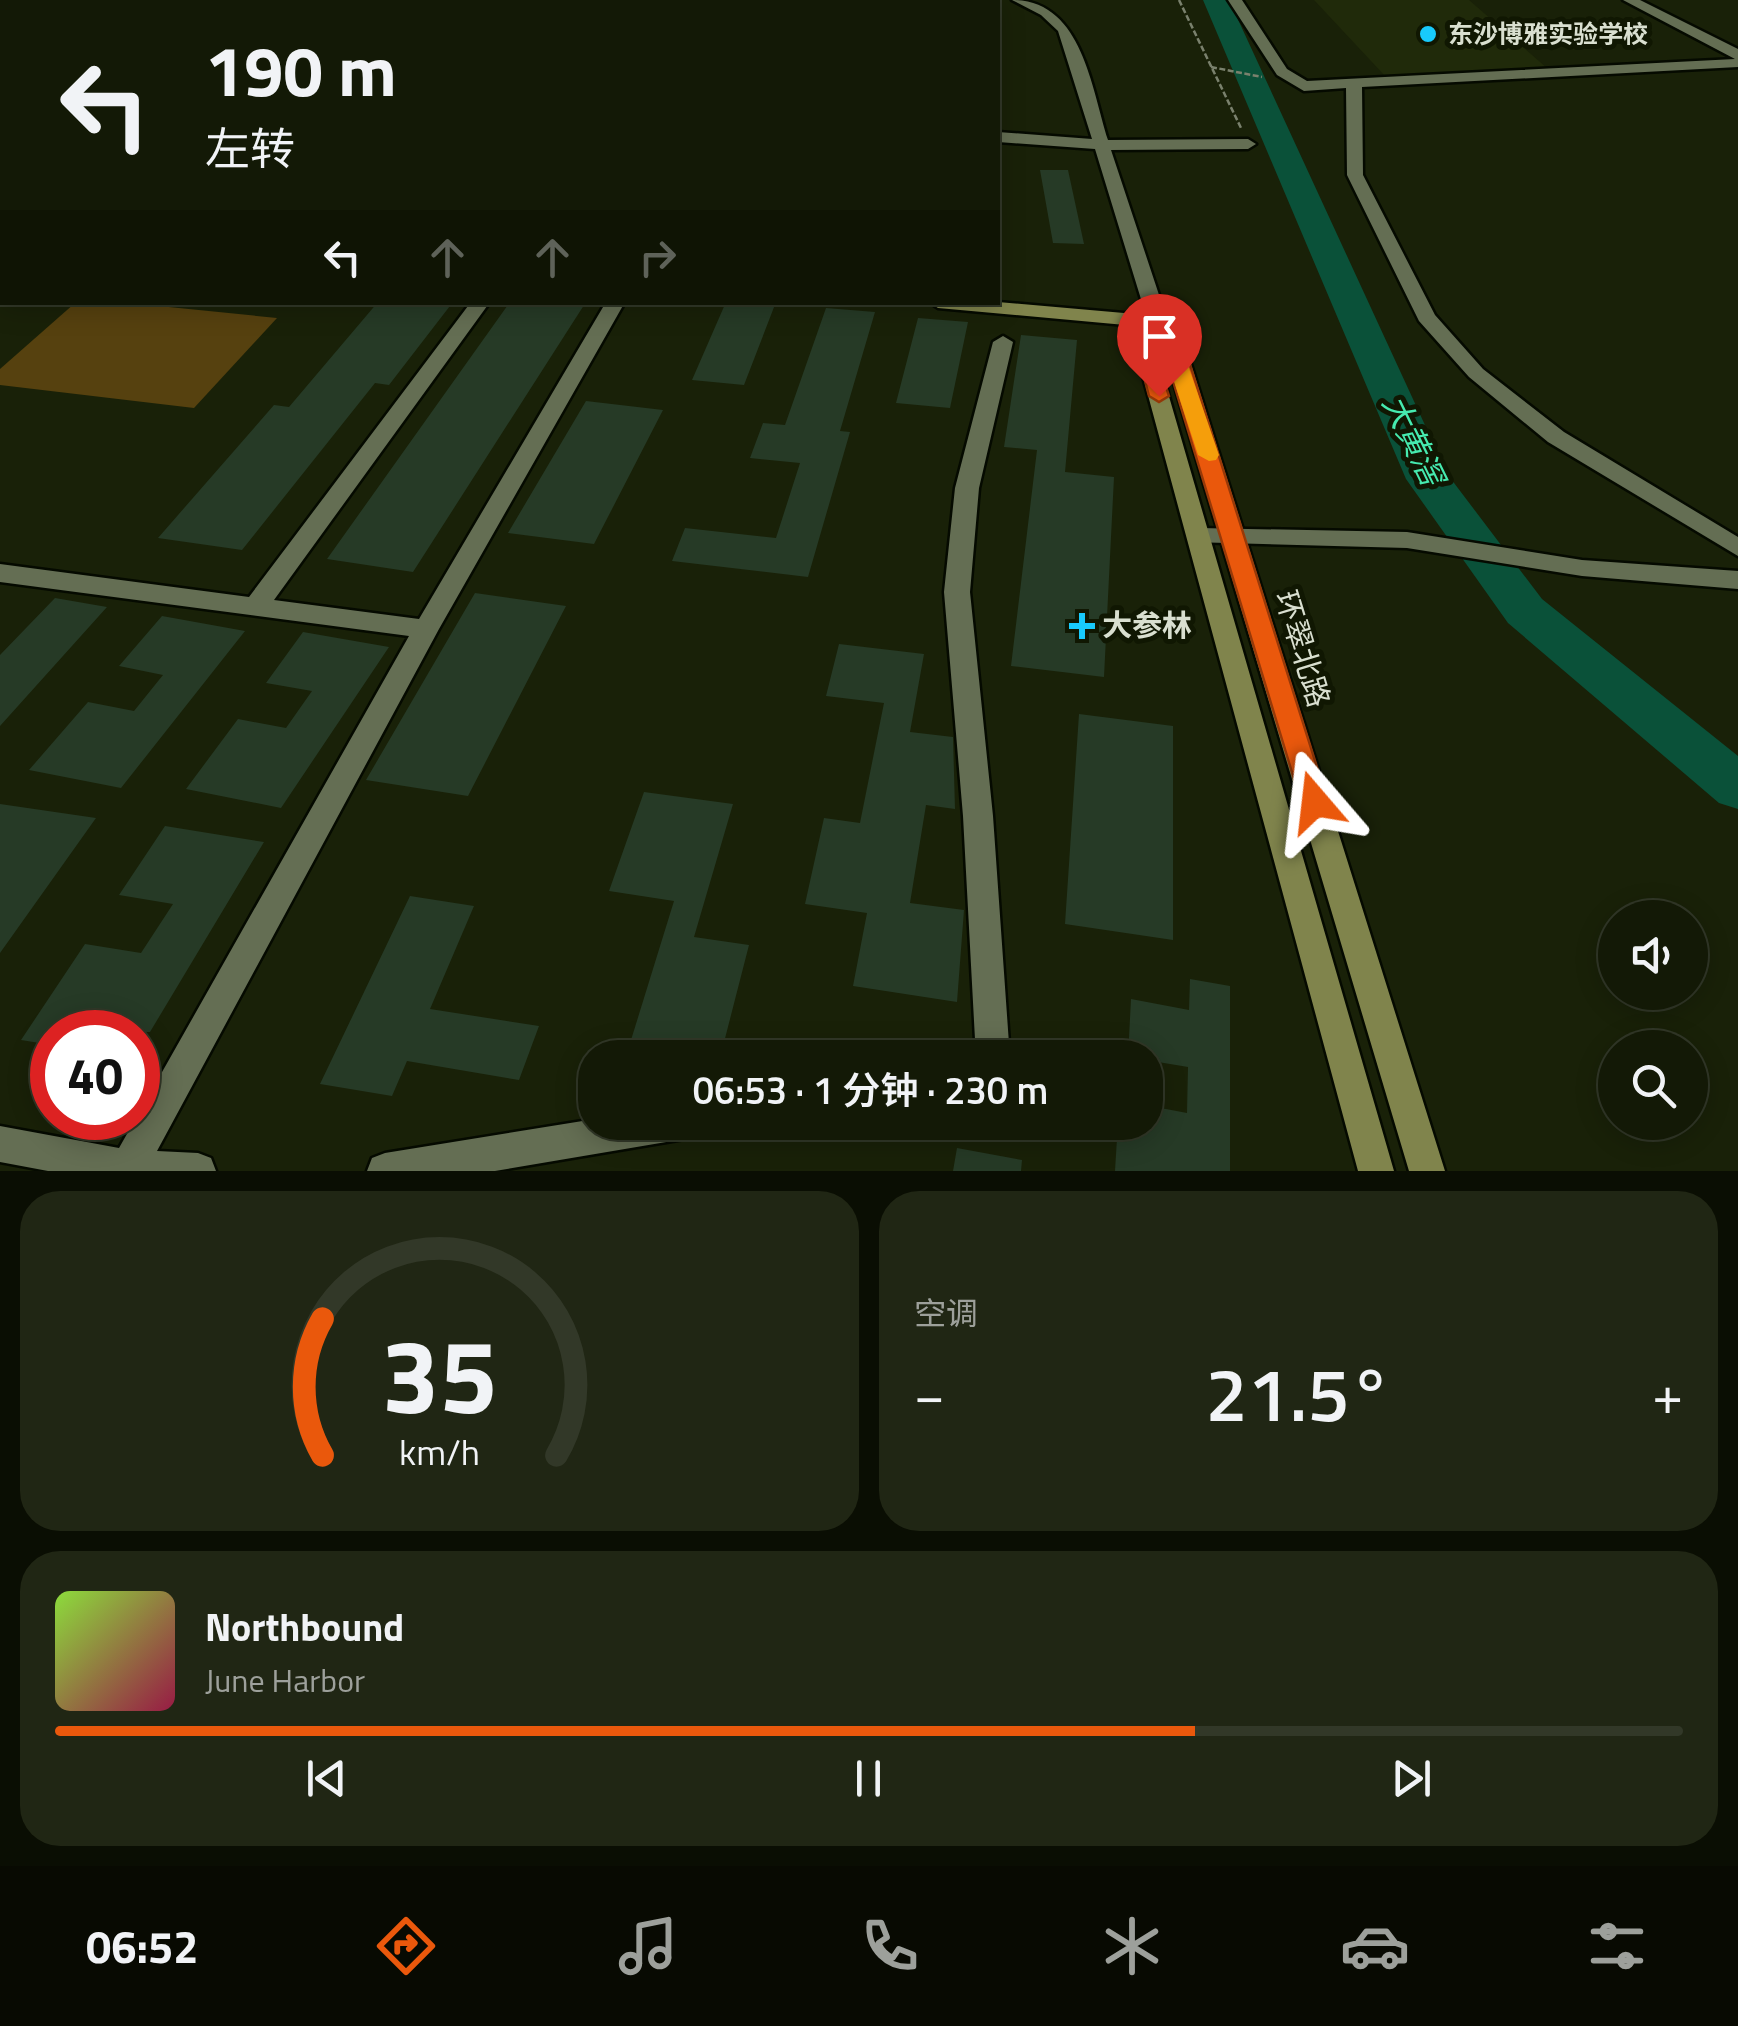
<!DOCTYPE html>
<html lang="zh">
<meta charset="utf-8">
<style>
:root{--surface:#131906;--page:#202614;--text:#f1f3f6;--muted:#9da09b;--line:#323828;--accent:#ea580c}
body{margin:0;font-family:"Titillium Web","Noto Sans SC",sans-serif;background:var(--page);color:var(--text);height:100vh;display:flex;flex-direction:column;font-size:38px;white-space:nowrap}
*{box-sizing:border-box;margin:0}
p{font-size:32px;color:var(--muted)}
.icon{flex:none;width:55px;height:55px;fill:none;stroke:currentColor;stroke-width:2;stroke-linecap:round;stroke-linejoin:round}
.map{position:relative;height:1171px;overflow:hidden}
.panel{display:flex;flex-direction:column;gap:20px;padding:20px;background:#0a0e03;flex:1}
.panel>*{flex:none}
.guide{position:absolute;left:0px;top:0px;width:1000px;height:305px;box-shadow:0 5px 25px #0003,0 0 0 2px var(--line);background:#131906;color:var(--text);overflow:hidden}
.tools{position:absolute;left:1598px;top:900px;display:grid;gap:20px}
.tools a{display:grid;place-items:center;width:110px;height:110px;border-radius:50%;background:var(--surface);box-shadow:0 5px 25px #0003,0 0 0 2px var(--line);font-size:50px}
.speed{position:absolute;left:30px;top:1010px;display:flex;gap:20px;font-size:50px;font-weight:700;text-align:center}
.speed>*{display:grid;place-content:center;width:130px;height:130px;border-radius:50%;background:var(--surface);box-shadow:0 5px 25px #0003,0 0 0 2px var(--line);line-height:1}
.speed .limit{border:15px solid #d22;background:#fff;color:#111}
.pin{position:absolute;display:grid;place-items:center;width:85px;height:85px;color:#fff;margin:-102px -42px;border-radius:50% 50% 50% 0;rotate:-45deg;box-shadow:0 0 10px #0007}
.pin .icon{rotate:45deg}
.me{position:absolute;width:110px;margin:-55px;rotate:343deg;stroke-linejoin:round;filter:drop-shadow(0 0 8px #0008)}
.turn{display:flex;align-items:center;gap:35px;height:210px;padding:0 40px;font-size:45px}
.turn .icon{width:130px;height:130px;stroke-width:2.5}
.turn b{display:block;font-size:70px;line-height:85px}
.lanes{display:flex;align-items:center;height:95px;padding:0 40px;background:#0003;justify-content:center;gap:50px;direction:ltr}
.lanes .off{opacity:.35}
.big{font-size:75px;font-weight:600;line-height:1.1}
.panel .tile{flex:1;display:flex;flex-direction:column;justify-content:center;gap:15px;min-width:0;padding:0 35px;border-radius:40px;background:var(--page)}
.panel .dial{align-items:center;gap:0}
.dial svg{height:260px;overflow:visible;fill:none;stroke:var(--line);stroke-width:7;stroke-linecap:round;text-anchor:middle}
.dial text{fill:var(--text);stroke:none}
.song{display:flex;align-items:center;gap:30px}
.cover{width:120px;height:120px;border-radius:15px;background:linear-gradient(135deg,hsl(90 70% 55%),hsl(340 70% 35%))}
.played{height:10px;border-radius:5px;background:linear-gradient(90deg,var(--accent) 70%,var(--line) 70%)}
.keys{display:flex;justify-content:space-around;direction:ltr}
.heat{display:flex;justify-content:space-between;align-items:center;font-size:55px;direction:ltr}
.panel .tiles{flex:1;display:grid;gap:20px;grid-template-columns:1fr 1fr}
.tile:last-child{grid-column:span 2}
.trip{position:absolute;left:578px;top:1040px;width:585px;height:100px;border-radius:40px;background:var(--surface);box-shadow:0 5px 25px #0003,0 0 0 2px var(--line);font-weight:600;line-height:100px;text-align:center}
.menu{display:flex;height:160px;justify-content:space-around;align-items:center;background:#080a02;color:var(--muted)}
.menu .icon{width:70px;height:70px}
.menu .active{color:var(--accent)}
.menu b{font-size:45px;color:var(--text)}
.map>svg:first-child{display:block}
</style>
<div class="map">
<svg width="1738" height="1171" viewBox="0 0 1738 1171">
<rect width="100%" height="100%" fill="#192108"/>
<path fill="#202a0a" d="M1314,0H1469L1548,69L1385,76Z"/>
<path fill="#56410f" d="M75,303H129L277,318L194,408L0,385V369Z"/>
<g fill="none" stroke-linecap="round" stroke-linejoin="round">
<path fill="#0a5139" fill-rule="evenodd" d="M1203,0H1229L1448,475L1542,599L1738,756V809L1719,803L1508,623L1406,479Z"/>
</g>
<path fill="#263a26" d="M1040,170H1068L1084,244L1053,243Z
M378,302H453L389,385L375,383L242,550L158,538L274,405L289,407Z
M510,302H586L413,572L327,559Z
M726,302H776L744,385L692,380Z
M826,308L875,312L840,431L850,432L808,577L672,561L685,528L776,538L800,463L750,458L763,423L785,425Z
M918,318L968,322L950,408L896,403Z
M1021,335L1077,340L1065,472L1114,477L1104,677L1011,666L1037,450L1004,447Z
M586,401L663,410L594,544L508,533Z
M475,593L566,606L468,796L366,780Z
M55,598L107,607L0,726V655Z
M162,616L245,631L121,788L29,770L88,702L134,711L163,675L119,666Z
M303,632L389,647L281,808L186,789L238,719L286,728L312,691L266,683Z
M839,644L924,654L910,732L953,737L955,809L926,805L910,903L964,910L957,1002L853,986L867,913L805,904L824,818L860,823L884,703L826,696Z
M1079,714L1173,726V940L1065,924Z
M644,792L733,804L694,937L749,945L720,1058L627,1053L674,901L609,891Z
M0,804L96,818L0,953Z
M165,826L264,842L150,1032H52V1045L21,1040L85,944L141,953L173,904L119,895Z
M410,896L474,906L430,1009L539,1026L519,1080L407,1061L392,1096L320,1084Z
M1190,979L1230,986V1171H1115L1118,1122H1145V1105L1187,1113L1188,1067L1128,1057L1131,999L1189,1010Z
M957,1148L1022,1160L1021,1171H953Z"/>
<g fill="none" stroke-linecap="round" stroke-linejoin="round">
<g stroke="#050a00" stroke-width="5">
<path id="street" d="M1012,0C1082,0 1091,87 1108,140L1248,139L1256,144L1248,149L1111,150L1168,322L1165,326H1151L1148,322L1095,149L998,142V132L1092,139L1058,31L1041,15Z
M1228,0H1242L1287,69L1307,81L1735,59L1623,0H1640L1738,49V67L1362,87L1363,175L1435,315L1483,369L1564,432L1738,537V556L1548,442L1469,377L1419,321L1347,175L1346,88L1304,91L1277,75Z
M471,302H490L274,600L419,619L606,302H625L439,629L157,1151L198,1153L211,1158L216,1171H48L0,1162V1126L119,1148L409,636L0,582V564L249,597Z
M1003,336L1013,342L979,488L970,592L993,816L1010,1058H976L963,816L944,592L955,488L993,342Z
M1199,528L1407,532L1582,560L1738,571V589L1582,576L1407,548L1191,542L1187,536Z
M595,1119V1122H702L697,1134L684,1139L495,1171H367L372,1158L385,1153Z"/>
</g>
<g stroke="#050a00" stroke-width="5">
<path id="secondary" d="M0,207H2V218H0Z
M929,302H998L1158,316L1165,318L1189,358L1445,1171H1409L1163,347L1159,362L1394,1171H1358L1139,362L1147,327L938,308Z"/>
</g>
<path stroke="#7a816d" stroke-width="2.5" stroke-dasharray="6 2.5" stroke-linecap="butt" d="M1179,0L1241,128
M1211,67L1262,77"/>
<use href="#street" fill="#646e53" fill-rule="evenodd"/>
<use href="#secondary" fill="#80844c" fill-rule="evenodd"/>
</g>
<path fill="#ea580c" stroke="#983908" stroke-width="2.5" d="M1158,317L1165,318L1188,358L1328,802L1315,813L1301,802L1162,345L1158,362L1169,396L1159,402L1149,396L1140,362L1149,322Z"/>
<path fill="#f59e0b" d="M1172,339L1181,345L1219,455L1216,460L1209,461L1198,455L1162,345Z"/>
<g fill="#18cafc" stroke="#101702" stroke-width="4">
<circle cx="1428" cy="34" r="10"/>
<path d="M1077 611h10v10h10v10h-10v10h-10v-10h-10v-10h10z"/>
</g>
<g text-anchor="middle" stroke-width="10" stroke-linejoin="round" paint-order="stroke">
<g font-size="25" font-weight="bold" fill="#d9dfd0" stroke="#101702" text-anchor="start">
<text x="1448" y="43">东沙博雅实验学校</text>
</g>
<g font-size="30" font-weight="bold" fill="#d9dfd0" stroke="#101702" text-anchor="start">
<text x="1102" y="636">大参林</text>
</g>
<g font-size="30" fill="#d9dfd0" stroke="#101702">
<text transform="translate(1302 649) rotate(73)" y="10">环翠北路</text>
</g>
<g font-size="32" font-style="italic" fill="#46eaaf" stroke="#101702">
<text transform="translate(1413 440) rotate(64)" y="11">大黄滘</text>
</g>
</g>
</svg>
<div class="tools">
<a><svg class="icon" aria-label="sound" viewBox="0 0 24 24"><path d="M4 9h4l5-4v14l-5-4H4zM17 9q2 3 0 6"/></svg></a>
<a><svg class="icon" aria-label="search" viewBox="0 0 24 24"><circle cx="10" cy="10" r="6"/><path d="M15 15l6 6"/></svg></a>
</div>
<div class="speed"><div class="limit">40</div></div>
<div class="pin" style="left:1159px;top:396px;background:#d93025"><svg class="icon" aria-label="arrive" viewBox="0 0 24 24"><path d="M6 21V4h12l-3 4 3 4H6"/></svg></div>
<svg class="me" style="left:1315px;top:802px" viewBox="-20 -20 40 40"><path d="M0-17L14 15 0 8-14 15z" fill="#ea580c" stroke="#fff" stroke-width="4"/></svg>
<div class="trip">06:53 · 1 分钟 · 230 m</div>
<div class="guide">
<div class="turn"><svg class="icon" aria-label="left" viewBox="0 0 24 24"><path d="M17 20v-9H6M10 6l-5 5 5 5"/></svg><div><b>190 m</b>左转</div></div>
<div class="lanes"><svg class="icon" aria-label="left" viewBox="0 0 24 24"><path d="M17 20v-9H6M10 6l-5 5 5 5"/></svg><svg class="icon off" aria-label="ahead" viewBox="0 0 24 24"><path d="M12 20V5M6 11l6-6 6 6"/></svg><svg class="icon off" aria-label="ahead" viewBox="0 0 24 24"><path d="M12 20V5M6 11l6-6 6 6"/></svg><svg class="icon off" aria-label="right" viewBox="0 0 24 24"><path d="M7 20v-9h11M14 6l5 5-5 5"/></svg></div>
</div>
</div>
<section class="panel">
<div class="tiles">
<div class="tile dial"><svg viewBox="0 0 100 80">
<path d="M14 69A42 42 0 1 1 86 69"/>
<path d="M14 69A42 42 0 0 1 14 27" stroke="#ea580c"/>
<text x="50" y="56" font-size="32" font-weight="700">35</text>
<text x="50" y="72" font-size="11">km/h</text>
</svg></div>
<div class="tile"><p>空调</p>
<div class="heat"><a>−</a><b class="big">21.5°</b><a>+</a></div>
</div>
<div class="tile">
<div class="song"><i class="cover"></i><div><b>Northbound</b><p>June Harbor</p></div></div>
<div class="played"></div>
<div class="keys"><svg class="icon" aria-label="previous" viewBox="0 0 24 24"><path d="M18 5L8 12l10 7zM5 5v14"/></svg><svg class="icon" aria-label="pause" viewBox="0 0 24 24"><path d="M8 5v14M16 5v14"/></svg><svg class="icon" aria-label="next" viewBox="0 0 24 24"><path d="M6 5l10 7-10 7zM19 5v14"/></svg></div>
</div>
</div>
</section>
<nav class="menu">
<b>06:52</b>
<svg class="icon active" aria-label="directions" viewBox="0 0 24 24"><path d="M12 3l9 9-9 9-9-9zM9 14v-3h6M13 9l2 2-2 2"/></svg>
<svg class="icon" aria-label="music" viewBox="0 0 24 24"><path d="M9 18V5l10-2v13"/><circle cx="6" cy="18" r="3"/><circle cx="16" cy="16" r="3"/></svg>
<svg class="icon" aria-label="phone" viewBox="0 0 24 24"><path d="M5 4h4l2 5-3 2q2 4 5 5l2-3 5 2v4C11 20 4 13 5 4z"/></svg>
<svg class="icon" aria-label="climate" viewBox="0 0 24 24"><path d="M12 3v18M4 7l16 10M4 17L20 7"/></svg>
<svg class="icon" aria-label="car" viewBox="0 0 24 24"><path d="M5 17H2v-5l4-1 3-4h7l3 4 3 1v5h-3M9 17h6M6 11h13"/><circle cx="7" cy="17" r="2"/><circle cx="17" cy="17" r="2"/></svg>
<svg class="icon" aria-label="filters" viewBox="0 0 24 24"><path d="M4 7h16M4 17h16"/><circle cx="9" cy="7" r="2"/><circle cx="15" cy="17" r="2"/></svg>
</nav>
